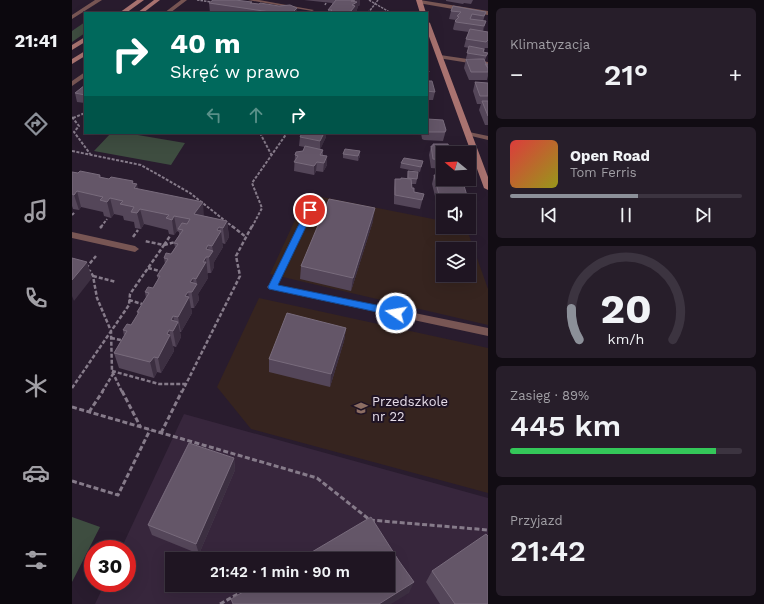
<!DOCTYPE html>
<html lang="pl">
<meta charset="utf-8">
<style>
:root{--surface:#1f1522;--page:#271e2a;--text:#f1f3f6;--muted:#a19fa5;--line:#3c3440;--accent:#8c9099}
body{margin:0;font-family:"Work Sans",sans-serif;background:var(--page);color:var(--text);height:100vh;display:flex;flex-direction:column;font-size:15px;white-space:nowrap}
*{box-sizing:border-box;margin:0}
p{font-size:13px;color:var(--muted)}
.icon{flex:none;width:22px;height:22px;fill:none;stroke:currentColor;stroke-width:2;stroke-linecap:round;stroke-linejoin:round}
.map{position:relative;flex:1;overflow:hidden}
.details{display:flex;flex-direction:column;gap:8px;padding:8px;background:#110c13;width:276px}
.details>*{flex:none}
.hud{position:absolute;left:12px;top:12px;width:344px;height:122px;border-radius:0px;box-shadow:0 4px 16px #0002,0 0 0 1px var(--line);background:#00695c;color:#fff;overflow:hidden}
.needle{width:26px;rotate:288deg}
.tools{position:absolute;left:364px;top:146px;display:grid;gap:8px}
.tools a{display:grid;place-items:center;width:40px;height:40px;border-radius:0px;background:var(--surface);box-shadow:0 4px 16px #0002,0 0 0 1px var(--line);font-size:20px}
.speed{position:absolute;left:12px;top:540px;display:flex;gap:8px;font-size:20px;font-weight:700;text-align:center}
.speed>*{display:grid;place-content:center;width:52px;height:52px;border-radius:50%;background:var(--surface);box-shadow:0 4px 16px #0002,0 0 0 1px var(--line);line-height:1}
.speed .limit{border:6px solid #d22;background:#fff;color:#111}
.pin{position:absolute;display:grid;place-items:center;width:34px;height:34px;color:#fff;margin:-17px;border:2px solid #fff;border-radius:50%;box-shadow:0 1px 4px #0007}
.me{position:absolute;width:44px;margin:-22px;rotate:282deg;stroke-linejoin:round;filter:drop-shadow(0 0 3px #0008)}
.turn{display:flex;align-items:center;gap:14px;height:84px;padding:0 20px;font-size:18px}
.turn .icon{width:52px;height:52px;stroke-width:2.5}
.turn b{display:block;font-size:28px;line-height:34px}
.lanes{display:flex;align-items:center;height:38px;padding:0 20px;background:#0003;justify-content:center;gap:20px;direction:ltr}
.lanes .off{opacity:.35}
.big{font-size:30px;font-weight:600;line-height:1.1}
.details .card{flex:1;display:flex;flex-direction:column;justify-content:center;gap:6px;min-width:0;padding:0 14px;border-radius:6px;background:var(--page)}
.details .dial{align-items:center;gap:0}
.dial svg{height:104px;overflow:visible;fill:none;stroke:var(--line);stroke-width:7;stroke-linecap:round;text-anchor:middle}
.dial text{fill:var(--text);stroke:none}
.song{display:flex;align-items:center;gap:12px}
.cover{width:48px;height:48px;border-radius:6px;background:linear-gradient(135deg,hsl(0 70% 55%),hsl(60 70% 35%))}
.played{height:4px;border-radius:2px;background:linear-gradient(90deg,var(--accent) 55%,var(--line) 55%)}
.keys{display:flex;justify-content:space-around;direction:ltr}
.heat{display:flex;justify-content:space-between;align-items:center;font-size:22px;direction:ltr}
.charge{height:6px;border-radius:3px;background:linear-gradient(90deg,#34c759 89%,var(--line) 0)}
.trip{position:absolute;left:93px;top:552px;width:230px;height:40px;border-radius:0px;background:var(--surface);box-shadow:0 4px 16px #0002,0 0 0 1px var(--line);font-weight:600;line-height:40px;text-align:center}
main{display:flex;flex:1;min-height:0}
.menu{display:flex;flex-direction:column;width:72px;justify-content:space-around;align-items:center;background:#0c080e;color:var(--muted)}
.menu .icon{width:28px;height:28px}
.menu .selected{color:var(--accent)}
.menu b{font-size:18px;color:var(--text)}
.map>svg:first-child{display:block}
</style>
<main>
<nav class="menu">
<b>21:41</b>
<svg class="icon selected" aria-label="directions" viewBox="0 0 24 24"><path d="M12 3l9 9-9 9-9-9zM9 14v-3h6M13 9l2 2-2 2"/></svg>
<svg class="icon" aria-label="music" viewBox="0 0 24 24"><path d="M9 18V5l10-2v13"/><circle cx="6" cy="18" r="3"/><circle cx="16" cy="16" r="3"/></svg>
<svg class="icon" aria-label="phone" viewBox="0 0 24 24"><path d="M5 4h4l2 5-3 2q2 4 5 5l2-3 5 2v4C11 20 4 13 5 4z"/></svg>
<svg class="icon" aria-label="climate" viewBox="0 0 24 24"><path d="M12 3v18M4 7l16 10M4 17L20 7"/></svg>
<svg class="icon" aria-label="car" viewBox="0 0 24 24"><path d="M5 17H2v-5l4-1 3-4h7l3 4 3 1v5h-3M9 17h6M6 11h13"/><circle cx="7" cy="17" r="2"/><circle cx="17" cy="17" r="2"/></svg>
<svg class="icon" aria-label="filters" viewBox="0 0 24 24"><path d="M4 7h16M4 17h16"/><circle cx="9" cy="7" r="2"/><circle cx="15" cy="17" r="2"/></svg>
</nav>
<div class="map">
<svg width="416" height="604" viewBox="0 0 416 604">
<rect width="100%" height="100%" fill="#291c2e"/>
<path fill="#37263c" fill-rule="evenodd" d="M112,414L416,498V604H23L33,583H55V549H49ZM100,559H316V585H100Z"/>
<path fill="#36241f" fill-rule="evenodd" d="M235,194L371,221V227H394L416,289V325L198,274ZM371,249H397V275H371Z
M187,298L416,348V493L179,429L145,387Z"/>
<path fill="#3e4d40" d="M13,22V33L0,42V31Z
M39,133H54L113,143L99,165L22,151Z
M0,517L28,527L0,582Z"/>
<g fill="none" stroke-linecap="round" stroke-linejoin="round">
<path stroke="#867b8a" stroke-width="1.5" stroke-dasharray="2.5 1" stroke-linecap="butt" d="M125,0L140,2
M297,0L319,13
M253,5L254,3
M296,13L306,0"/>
<path stroke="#867b8a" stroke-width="2" stroke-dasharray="3 1.5" stroke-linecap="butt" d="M0,117L7,126L2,132L19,155
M1,118L13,113
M188,133L200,156
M0,151L69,165L118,193L161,227
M0,215L3,212
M29,227L35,219
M180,227L190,208L180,183L215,133"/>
<path stroke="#867b8a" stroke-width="2.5" stroke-dasharray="4 2" stroke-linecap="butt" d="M160,226L174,237
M28,228L30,226
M61,237L66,230
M92,245L103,242
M92,245L98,236
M14,268L24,256
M76,268L88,271
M15,270L18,271L21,276L25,298L39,331L40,371L50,392
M21,276L44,282
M57,300L70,304
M39,338L49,340
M40,371L87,384H114
M0,388L57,305L58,294L92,245L72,241
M30,392L41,374
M110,392L168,276L164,256L180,226"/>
<path stroke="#867b8a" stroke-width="3" stroke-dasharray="5 2.5" stroke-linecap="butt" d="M50,391L68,426
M0,407L245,478L298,520L416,530
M17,412L31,391
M89,433L110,391
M0,481L46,495L78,430
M228,559L235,555
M148,604L182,585"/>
<path fill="#785654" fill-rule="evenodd" d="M176,0H187L242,10L240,11Z
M397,132L416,136V140L395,135V133Z
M235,208H241L242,210L204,287L203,289H197L196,287Z
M0,232L63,246L67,249L63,252L0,238Z"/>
<path fill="#785654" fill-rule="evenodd" d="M23,0H30L0,19V15Z
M109,0H115L98,13H92Z
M348,0L416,11V15L346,3L345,2Z
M368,55L416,62V66L366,58V56Z
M13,72V77L0,86V81Z
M200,284L416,328V336L197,289L195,287L197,285Z"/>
<path fill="#a97370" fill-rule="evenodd" d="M65,0H72L54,13H47Z
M82,0H88L71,13H65Z
M344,0H350L354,13H348Z
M355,21L358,23L416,177V190L412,188L355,31Z
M13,37V42L0,50V45Z
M13,51V56L0,64V59Z"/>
</g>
<path fill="#544659" d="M232,0H288V5L286,6L284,13H256V10L260,5V3Z
M374,0H401L399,4L392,3L391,4L374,1Z
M180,2V3L225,13H138L137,3Z
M379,11L414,12L411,21H414L411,31L416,32V48H413L412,52L416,53L413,60H412L413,64H416V76L415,80H397L392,68L394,59H407L394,58L397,48L392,47L394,39L397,32L382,30L381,29L383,21L384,20L377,19Z
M355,66L357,72L355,81Z
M355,81L363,92L361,100H355Z
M403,82L416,83V125H413L407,110L409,104H405L401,91Z
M13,85V103L5,102L3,93Z
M355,119L374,130L371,141L352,140L350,139L349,133H355Z
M230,133H254V137L248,149L251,150V155L255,165L251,172L244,171L242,175L222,171L223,155L231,151L233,147L227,146L228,137Z
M361,144L371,153V169L359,168L357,155L359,146H360Z
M288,151V156L286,161L271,158V154Z
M351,161L348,172L328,168L329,163Z
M336,171L345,179L344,184H339L340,188L342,192L352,194L348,209L322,204V188L323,179H329L335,178Z
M0,172L6,173L28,175L29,177L37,179L61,181V183L66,189L132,216L155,221L157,237L153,244L150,243L151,247L142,262V267L139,273H136L135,274L136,278L126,294L127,300L122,308H119L120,313L109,332H108L109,337L104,347L101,346L102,351L89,373L85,372L82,378L47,368L42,353L52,336L51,330L59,325L66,315L65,312L74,298L73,292L81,288L86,279L85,276L93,264L92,258L99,254L103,247L102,243L107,235V232L105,231L102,235L97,234L96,230L72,224L69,229L63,228L62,222L52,220L51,216L42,214L39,218L32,216L31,212L9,207L7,210L1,209L0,206Z
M362,175L396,199L395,201H371V208H366L360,184Z
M301,221L279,291L228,279L229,266Z
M274,328L272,341L258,387L197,372V359Z
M162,458L163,470L127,554L80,535L76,525Z
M360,571L416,604H368L354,582Z"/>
<path fill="#3c2f41" d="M283,0H288V5L286,6L284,13H275L279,1Z
M225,8V13H220Z
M414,21L412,29L410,34L412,26Z
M252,133H254V137L248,150V141Z
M288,151V156L286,161V156Z
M255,156V165L251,172L252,163Z
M245,162L244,171L242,175V166Z
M65,184L69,200L62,188Z
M5,191L9,207L7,210L2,195Z
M38,198L42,214L39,218L35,202Z
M131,202L132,217L122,214Z
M303,208L301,221L279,291L281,278Z
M68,209L72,224L69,229L65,213Z
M102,216L105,231L102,235L100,220Z
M155,221L157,237L153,244L151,228Z
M147,227L148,233L149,231L151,247L142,262V267L139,273L137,257L134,249L136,245L137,256L141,251L140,246L145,230Z
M134,257L136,278L126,294L127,300L122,308L118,282L121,278L122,288L125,284L124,279L131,262Z
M15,262L20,278L2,301L0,296V280Z
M116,292L117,298V297L120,313L109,332L106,317L113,296Z
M101,316L104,326L106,322L109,337L104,347L99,320Z
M274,328L272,341L258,387L259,374Z
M97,330L102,351L89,373L86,358L95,334Z
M82,357L85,372L82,378L78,362Z
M162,458L163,470L127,554L124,544Z
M342,582L337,593L319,604H307Z"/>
<path fill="#645668" stroke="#786b7c" d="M141,0H163L180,2L178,3L187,4L188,3L207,6L218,5L225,8L220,13H205L137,3Z
M264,0H283L279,1L285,2L280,5L283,6L279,11L275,12L279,13H257L260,10H256Z
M381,6L414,12L412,16L400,14L398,19L414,21L412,26L384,22L383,21L387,17L385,16L389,12L379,11Z
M398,29L416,32V40L414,42L394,39Z
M397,46L412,49L411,52L416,53L414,56L395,53Z
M394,59H412L416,69V72H399Z
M413,64H416V68Z
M355,66L357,72H355Z
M355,81H360L363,92L355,91Z
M403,82L416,83V96H408Z
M13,85V95L3,93Z
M410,101H416V116Z
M355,119L371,120L374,130L373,132H355Z
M230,133H252L248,141L228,137Z
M361,144H376L377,147H381L382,153H371V160L361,159L359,146H361Z
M233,146L251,150L248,155L255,156L252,163L245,162L242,166L222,162L226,156L223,155L224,152L231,151Z
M273,149L288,151L286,156L271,154Z
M332,158L351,161L349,167L329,163Z
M8,171L28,175L27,177L37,179L39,177L61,181L60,183L65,184L62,188L131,202L122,214L155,221L151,228L147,227L145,230L149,231L140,246L136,245L134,249L141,251L137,257H134L131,262H134L124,279L121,278L118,282L125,284L120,292H116L113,296L117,297L106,317L101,316L99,320L106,322L101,331L97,330L95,334L98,335L86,358L82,357L78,362L42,353L55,331L51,330L55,324L59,325L67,312H65L77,293L73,292L76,287L81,288L88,276H85L96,259L92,258L94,253L99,254L106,244L102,243L111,230L106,229L110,223L115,224L118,219L102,216L100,220L94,218L97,215L68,209L65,213L59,212L62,207L48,204L51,201L38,198L35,202L28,200L31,197L5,191L2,195L0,194V172L6,173Z
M336,171L346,172L345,179L336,178Z
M362,175H371V179H390L396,199H368Z
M329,178L339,179L340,188H342V192L352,194L350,200L323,195V179H329Z
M257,199L303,208L281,278L229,266Z
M0,258L15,262L0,280Z
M215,313L274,328L259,374L197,359Z
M117,443L162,458L124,544L76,525Z
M299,517L327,561L342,582L307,604H161L159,599L183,585H316V559H228Z
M414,534L416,536V604H383L360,571Z
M225,557L226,559H220Z"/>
<path fill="#1a73e8" stroke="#114b97" d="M235,208H238L242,210L206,285L324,309L327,310L328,313L327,315L324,316L197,289L196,287Z"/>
<defs>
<g id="school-bare" transform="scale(1.08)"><path d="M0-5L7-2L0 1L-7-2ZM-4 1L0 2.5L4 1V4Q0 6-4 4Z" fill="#8d6e63" stroke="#1f1324" stroke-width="2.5" paint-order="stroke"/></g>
</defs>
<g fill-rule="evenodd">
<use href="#school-bare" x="289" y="408"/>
</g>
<g text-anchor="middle" stroke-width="4" stroke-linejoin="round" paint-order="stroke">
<g font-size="13" fill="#e5dce8" stroke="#1f1324" text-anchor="start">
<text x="300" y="406">Przedszkole<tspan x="300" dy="15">nr 22</tspan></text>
</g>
</g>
</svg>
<div class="tools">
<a><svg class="needle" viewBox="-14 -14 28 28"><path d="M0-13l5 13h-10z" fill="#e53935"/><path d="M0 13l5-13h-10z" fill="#a19fa5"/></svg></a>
<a><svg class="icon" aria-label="sound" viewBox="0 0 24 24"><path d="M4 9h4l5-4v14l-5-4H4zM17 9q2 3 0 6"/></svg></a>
<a><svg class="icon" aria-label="layers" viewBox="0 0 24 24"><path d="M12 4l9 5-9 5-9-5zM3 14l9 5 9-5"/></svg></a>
</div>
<div class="speed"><div class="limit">30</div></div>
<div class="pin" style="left:238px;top:210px;background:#d93025"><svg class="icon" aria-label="arrive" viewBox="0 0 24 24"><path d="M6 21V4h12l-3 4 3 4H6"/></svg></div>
<svg class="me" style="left:324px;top:313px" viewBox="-20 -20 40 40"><circle r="17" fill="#1a73e8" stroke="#fff" stroke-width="3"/><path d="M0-11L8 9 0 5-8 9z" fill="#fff"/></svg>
<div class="trip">21:42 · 1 min · 90 m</div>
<div class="hud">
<div class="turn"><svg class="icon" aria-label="right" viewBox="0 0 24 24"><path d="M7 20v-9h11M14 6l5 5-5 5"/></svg><div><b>40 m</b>Skręć w prawo</div></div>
<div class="lanes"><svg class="icon off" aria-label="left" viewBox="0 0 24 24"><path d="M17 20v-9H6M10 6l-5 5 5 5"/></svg><svg class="icon off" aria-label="ahead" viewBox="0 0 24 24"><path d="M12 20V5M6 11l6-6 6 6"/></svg><svg class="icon" aria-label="right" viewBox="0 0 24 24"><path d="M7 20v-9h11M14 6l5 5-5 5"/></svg></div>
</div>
</div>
<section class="details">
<div class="card"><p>Klimatyzacja</p>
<div class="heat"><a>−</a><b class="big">21°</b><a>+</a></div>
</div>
<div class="card">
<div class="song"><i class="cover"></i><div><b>Open Road</b><p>Tom Ferris</p></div></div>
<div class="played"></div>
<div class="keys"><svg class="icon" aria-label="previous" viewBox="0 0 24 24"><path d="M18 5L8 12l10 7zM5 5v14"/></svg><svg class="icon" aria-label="pause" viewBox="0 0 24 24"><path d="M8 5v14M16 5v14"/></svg><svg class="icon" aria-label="next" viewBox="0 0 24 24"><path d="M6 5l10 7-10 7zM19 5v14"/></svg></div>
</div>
<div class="card dial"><svg viewBox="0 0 100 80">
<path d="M14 69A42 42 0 1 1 86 69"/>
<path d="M14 69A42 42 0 0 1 8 45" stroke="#8c9099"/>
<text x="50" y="56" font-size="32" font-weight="700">20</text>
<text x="50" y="72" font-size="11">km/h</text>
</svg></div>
<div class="card"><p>Zasięg · 89%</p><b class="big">445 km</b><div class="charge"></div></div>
<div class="card"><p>Przyjazd</p><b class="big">21:42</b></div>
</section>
</main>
